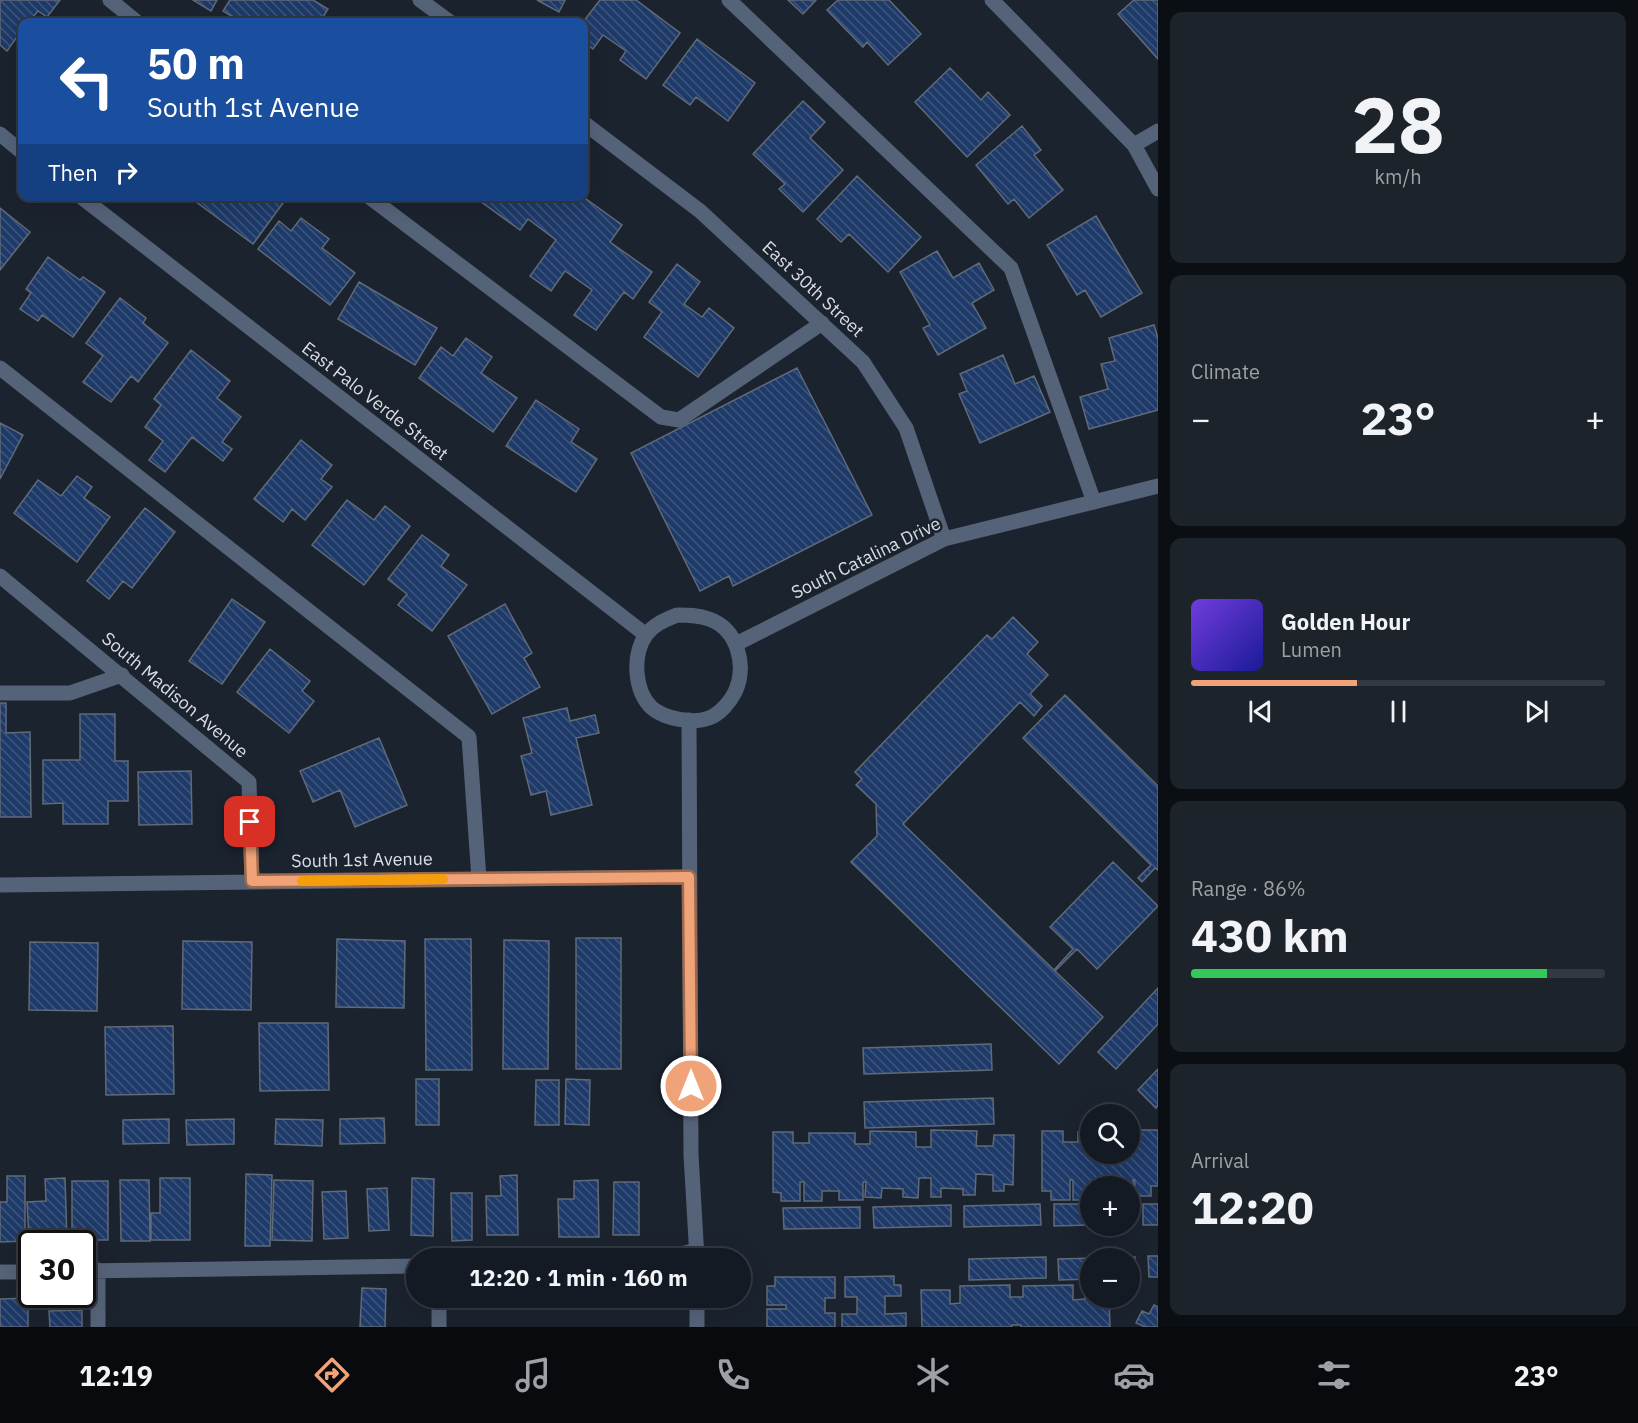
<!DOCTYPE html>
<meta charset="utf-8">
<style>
:root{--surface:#141a23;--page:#1d232b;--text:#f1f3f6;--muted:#9da1a6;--line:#333841;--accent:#f0a378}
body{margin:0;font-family:"IBM Plex Sans",sans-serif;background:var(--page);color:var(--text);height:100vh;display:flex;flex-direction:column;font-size:22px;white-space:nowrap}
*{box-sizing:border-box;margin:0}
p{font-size:20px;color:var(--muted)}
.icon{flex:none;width:33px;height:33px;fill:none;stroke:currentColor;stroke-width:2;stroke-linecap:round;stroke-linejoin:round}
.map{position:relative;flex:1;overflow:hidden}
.panel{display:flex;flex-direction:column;gap:12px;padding:12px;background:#0b0e13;width:480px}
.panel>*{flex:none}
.top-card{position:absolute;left:18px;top:18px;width:570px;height:183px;border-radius:12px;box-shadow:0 6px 24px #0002,0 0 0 2px var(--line);background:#1a4fa0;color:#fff;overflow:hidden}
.tools{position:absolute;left:1080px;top:1104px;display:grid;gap:12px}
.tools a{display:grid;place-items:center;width:60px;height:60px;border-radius:50%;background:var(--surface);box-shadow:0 6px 24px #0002,0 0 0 2px var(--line);font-size:30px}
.speed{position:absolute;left:18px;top:1230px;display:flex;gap:12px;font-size:30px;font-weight:700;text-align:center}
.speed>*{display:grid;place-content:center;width:78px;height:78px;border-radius:50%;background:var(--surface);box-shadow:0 6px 24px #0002,0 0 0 2px var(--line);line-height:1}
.speed .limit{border:3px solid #111;border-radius:9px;background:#fff;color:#111}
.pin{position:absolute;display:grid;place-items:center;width:51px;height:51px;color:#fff;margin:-26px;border-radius:12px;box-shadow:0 3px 9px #0006}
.me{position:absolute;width:66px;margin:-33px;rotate:0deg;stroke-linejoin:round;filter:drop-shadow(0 0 4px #0008)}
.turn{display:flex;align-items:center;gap:21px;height:126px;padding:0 30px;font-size:27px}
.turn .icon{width:78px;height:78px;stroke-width:2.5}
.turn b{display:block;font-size:42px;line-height:51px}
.then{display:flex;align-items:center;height:57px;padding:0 30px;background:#0003;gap:12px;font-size:22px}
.big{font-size:45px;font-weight:700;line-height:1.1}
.panel .widget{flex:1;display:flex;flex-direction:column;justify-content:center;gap:9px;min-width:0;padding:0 21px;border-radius:12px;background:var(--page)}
.panel .dial{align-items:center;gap:0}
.dial b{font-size:78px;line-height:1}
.song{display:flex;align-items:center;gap:18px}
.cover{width:72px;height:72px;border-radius:9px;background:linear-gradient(135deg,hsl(260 70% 55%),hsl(240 70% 35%))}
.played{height:6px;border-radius:3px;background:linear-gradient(90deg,var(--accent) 40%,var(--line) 40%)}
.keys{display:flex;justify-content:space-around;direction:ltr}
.heat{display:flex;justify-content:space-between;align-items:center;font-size:33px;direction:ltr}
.charge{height:9px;border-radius:4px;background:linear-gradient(90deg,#34c759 86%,var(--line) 0)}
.trip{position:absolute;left:406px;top:1248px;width:345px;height:60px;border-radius:30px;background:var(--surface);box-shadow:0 6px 24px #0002,0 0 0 2px var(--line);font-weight:700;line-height:60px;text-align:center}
.tabs{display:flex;height:96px;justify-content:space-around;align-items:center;background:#080a0e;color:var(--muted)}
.tabs .icon{width:42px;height:42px}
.tabs .on{color:var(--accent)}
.tabs b{font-size:27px;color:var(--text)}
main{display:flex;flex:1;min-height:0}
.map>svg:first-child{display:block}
</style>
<main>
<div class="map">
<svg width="1158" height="1327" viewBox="0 0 1158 1327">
<defs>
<pattern id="building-back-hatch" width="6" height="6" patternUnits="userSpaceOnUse" patternTransform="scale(1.5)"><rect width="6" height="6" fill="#1e3a69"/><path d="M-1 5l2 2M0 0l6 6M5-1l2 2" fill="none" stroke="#3e567e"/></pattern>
</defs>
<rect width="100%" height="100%" fill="#1b232f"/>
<path fill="url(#building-back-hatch)" stroke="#606a78" stroke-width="1.5" d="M0,0H60L47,17L38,11L29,22H22V30L7,51L0,45Z
M193,0H217L211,11Z
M230,0H313L328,9L320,22H241L223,11Z
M537,0H565L559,12Z
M600,0H636L680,33L646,79L620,60L626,51L603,35L593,49L584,42L583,22Z
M788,0H816L803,14Z
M838,0H889L921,34L888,65L867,42L863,47L827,10Z
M1134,0H1158V59L1118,14Z
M697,39L755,83L728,121L696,97L690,105L663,85Z
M950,68L981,100L988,92L1010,115L967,157L915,102Z
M803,101L825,122L810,138L843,170L803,212L779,189L785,184L753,154Z
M1022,126L1041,150L1034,155L1063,190L1029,218L1014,199L1008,204L976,165Z
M857,176L921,237L888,272L849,234L841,242L817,219Z
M188,196H282L286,199L253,244Z
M483,196H582L622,225L610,242L652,272L633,299L624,292L596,330L574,315L592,290L565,271L551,291L530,276L556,240L528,219L520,230L480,201Z
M0,208L30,232L0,270Z
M1096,216L1142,293L1101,317L1085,290L1077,295L1047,245Z
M301,218L329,239L322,248L355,273L330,305L258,249L279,221L291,231Z
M937,251L953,278L979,263L994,290L972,303L986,328L938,355L923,328L930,325L900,272Z
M48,257L80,280L83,277L105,292L73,337L42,315L38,321L20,309L31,293L26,289Z
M677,264L700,282L684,304L702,317L709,308L734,328L698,377L644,337L662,312L649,302Z
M359,282L437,328L415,365L338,319Z
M120,298L146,318L143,323L168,343L138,382L131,376L111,402L83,382L103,356L86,343Z
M1154,325L1158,338V410L1089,429L1080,397L1108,389L1101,364L1115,361L1109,338Z
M466,338L492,357L481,373L517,398L493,432L419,378L441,347L453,356Z
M191,350L230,381L217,398L241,417L222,442L232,449L223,461L192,437L165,472L149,460L163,441L145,427L161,405L154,399Z
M1003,355L1015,384L1034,376L1050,412L980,443L959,394L967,391L960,374Z
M797,368L872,515L733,586L729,576L700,591L631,453Z
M536,400L579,429L571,442L597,459L576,492L506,446Z
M0,423L23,435L0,479Z
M301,440L332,465L321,479L332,487L305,520L292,509L283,522L254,499Z
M77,476L92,487L84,498L110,517L77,562L14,513L38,480L61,496Z
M347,500L374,520L385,506L410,526L364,585L312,545Z
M145,508L175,532L132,588L123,581L109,599L87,581Z
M422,535L449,555L441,566L467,585L432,631L398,605L407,594L388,579Z
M232,599L265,622L222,684L189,661Z
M505,604L532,653L524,658L540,687L492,714L448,636Z
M1013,617L1038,642L1027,654L1048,675L1030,694L1042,706L1034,716L1020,702L903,824L1054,970L1073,949L1050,927L1113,862L1158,906L1097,969L1077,949L1055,971L1103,1017L1059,1064L851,862L877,836L876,804L856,785L862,779L855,772L987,635L992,639Z
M270,649L310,681L302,691L314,701L289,733L237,692Z
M1065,695L1158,786V870L1155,868L1142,882L1138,878L1151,865L1023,738Z
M0,703H6V733L30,732L31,817H0Z
M567,708L570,721L595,715L599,733L576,738L592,805L551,815L546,791L531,795L521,756L532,753L523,718Z
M80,714H115V761H128V801H108V824H63V803L43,804V760H80Z
M379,738L407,805L355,827L340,790L313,802L300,771Z
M191,771L192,824L139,825L138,772Z
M576,938H621V1069H576Z
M337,939L405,941L404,1008L336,1007Z
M425,939H471L472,1070H426Z
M504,940L549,941L548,1069H503Z
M183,941L252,942L251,1010L182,1009Z
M30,942L98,943L97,1011L29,1010Z
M1158,988V1024L1116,1069L1098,1052Z
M259,1023H328L329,1090L260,1091Z
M173,1026L174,1094L106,1095L105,1027Z
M991,1044L992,1070L864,1074L863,1048Z
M1158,1069V1105L1156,1108L1138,1090Z
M416,1079H439V1125H416Z
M566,1079L590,1080L589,1125L565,1124Z
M536,1080H559V1125H535Z
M993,1098L994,1124L865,1128L864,1102Z
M384,1118L385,1143L340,1144V1119Z
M169,1119V1143L123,1144V1120Z
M234,1119V1144L187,1145L186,1120Z
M276,1119L323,1120L322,1146L275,1144Z
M931,1130L977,1131L976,1146H993L994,1135H1014L1013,1185L1004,1184V1191H993V1175L976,1174L975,1195H963V1189L941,1188V1197H931V1178H919L918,1198L903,1197V1189L882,1188L881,1198L865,1197L866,1182H863V1200H839V1191H822V1201H804V1182H800V1201H781V1193L773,1192V1132H793V1143H809V1133H855V1144H870V1131L916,1132V1147H931Z
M1140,1130H1158V1186H1151V1196H1134L1135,1180H1133V1198H1130V1186H1090V1200H1073V1180H1070V1200H1051V1191H1042V1131H1063V1142H1078V1132H1090V1154H1130V1142H1140Z
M246,1174L272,1175L270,1246H245Z
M517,1175L518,1235H487L486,1196H501L500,1176Z
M7,1176H25V1241L0,1242V1202H7Z
M65,1178L67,1240L29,1241L27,1202L46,1201L45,1179Z
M160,1178H190V1240H151V1213H160Z
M412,1178L434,1179L433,1236L411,1235Z
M120,1180H149L150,1241H121Z
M274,1180L313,1181L312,1241L272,1240Z
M598,1180L599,1237H559L558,1199H574V1181Z
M72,1181H108V1240H72Z
M614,1182H639V1235H613Z
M387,1188L389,1230L369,1231L367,1189Z
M346,1191L348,1238L324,1239L322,1192Z
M451,1193H472V1240L452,1241Z
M1040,1204L1041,1225L964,1227V1206Z
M1054,1204H1090V1225L1054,1226Z
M1143,1204H1158V1225H1143Z
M951,1205V1226L874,1228L873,1207Z
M860,1207V1228L784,1229L783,1208Z
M1148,1256H1158V1277H1149Z
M1046,1257V1278L969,1280V1259Z
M1135,1257L1136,1278H1130V1258H1090V1279L1059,1280L1058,1259Z
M894,1276V1285H901V1296H885V1314L906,1313V1326L842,1327V1314H857V1297H845V1277Z
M775,1277H835V1298H825V1313H835V1327H767V1309H786V1305H767V1286H775Z
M1010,1285V1297H1023V1286L1073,1285V1300L1085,1299L1084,1287L1090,1286V1298H1109L1110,1327H1021V1325H1012V1327H922L921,1290H950V1304L960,1303V1286Z
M362,1288L386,1289L385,1327H360Z
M28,1298V1327H0V1299Z
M1154,1305L1158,1307V1327H1145L1136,1323L1142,1311L1149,1314Z
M82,1310V1327H50L49,1311Z"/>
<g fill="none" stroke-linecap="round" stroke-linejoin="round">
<path stroke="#556379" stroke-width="15" d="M110,0L137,22
M729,0L1011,268L1094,502
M1134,145L1158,131
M368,196L661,417L679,420L822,323
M0,368L469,737L479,879
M0,693H70L122,675
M664,1258L697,1250
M98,1270V1327
M82,1271L417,1266
M0,1272H32
M439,1298V1327"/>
<path stroke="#556379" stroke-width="15" d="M420,0L450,22
M992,0L1134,145L1158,189
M584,123L700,211L863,362L906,428L944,539
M0,134L22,152
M80,196L646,635
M0,576L249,782L252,881
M677,615C688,615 698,615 709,619C738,629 747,666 735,692C730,702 720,714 709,718C693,724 665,719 652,708C634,691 632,655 646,635C654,624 665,620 677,615Z
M736,644L944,539L1158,486
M689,720L691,1155L697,1258
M0,885L689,877
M697,1298V1327"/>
</g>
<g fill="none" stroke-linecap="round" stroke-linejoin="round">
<g stroke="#9c6a4e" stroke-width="15">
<path id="route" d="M250,822L252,881L689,877L691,1086"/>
</g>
<use href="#route" stroke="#f0a378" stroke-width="10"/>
<path stroke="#f59e0b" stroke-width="10" d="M302,881L443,879"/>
</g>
<g text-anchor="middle" stroke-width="5" stroke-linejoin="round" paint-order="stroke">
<g font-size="18" fill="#d8dde6" stroke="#1b232f">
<text transform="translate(813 289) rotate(43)" y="6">East 30th Street</text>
<text transform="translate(375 401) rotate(38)" y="6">East Palo Verde Street</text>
<text transform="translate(866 558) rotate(-26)" y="6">South Catalina Drive</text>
<text transform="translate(175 695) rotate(40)" y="6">South Madison Avenue</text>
<text transform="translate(362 860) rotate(-1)" y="6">South 1st Avenue</text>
</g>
</g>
</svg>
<div class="tools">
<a><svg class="icon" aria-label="search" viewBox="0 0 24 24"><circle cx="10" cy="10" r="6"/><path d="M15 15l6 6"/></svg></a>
<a>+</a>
<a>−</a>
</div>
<div class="speed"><div class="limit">30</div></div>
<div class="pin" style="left:250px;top:822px;background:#d93025"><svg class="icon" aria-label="arrive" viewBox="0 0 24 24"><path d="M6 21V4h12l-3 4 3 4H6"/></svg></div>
<svg class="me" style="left:691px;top:1086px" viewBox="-20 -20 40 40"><circle r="17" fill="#f0a378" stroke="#fff" stroke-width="3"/><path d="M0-11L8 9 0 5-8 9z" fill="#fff"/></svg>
<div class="trip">12:20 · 1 min · 160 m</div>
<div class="top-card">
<div class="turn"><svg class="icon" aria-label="left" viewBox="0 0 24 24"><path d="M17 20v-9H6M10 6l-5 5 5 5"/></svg><div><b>50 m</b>South 1st Avenue</div></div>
<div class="then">Then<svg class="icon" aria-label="right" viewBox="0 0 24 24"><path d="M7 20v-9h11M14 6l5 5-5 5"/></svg></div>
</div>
</div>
<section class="panel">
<div class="widget dial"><b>28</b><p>km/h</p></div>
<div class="widget"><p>Climate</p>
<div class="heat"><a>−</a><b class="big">23°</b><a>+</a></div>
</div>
<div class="widget">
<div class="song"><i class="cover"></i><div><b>Golden Hour</b><p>Lumen</p></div></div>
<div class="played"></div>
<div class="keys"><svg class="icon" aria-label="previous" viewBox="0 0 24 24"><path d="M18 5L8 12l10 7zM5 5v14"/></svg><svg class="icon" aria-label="pause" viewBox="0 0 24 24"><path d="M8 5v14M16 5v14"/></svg><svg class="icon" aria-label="next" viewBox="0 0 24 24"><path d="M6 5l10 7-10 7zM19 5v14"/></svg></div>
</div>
<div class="widget"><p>Range · 86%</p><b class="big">430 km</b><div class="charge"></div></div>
<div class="widget"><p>Arrival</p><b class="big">12:20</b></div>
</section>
</main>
<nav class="tabs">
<b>12:19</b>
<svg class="icon on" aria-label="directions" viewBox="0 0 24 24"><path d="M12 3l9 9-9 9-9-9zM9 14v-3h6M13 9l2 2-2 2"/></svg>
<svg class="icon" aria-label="music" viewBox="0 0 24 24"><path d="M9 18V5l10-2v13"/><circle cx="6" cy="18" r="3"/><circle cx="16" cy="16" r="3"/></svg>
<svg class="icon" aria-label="phone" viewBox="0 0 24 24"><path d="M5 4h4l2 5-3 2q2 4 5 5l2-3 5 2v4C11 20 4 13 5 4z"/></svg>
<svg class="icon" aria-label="climate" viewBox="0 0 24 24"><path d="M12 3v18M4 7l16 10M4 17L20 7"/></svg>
<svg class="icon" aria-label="car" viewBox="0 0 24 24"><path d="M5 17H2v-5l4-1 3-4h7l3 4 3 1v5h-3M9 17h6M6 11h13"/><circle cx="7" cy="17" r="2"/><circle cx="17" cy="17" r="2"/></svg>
<svg class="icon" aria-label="filters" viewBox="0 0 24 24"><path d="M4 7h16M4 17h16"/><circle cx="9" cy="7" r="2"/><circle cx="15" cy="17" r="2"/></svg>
<b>23°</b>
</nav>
